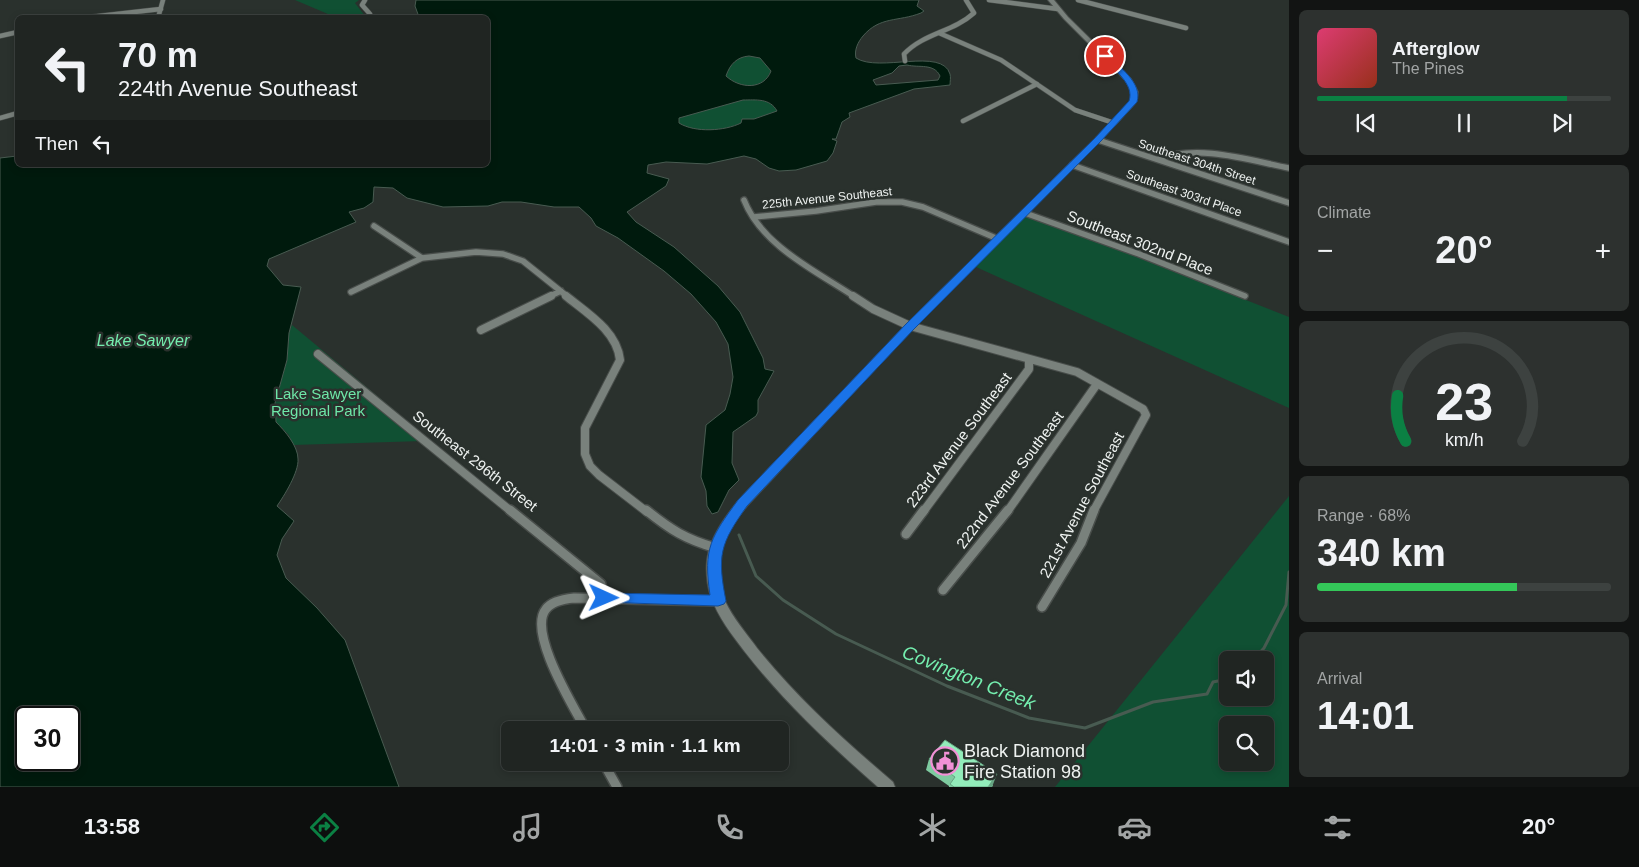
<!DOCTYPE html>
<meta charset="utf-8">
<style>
:root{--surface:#202522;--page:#2d312f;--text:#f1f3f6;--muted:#a2a5a5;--line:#3d4240;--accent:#0b8043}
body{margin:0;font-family:Helvetica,sans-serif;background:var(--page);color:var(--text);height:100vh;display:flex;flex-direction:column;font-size:19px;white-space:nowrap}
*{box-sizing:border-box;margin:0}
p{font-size:16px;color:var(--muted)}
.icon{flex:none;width:28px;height:28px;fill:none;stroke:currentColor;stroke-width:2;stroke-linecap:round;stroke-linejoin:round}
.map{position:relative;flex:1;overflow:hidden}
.sheet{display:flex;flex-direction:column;gap:10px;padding:10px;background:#121413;width:350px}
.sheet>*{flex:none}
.guide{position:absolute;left:15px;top:15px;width:475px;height:152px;border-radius:8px;box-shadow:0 2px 8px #0003,0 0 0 1px var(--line);background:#202522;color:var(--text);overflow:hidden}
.controls{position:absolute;left:1219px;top:651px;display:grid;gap:10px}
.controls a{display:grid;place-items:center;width:55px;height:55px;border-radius:8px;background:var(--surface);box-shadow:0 2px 8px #0003,0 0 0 1px var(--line);font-size:25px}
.speed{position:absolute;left:15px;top:706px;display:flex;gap:10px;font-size:25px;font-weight:700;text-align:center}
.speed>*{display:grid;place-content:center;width:65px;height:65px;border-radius:50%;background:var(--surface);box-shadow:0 2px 8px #0003,0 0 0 1px var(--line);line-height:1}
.speed .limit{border:2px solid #111;border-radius:8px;background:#fff;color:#111}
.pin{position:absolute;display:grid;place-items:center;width:42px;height:42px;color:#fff;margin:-21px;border:2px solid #fff;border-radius:50%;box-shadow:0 1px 5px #0007}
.me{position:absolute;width:55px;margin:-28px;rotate:91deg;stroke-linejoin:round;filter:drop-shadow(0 0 4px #0008)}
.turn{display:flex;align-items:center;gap:18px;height:105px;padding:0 20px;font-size:22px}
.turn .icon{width:65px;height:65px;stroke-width:2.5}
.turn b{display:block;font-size:35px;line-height:42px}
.then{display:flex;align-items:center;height:48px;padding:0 20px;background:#0003;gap:10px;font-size:19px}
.big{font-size:38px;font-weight:600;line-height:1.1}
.sheet .card{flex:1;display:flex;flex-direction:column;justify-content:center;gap:8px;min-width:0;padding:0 18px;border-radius:8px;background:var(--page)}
.sheet .dial{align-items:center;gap:0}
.dial svg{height:130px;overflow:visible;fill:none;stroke:var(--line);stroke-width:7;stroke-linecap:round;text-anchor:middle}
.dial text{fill:var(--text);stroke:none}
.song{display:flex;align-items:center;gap:15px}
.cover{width:60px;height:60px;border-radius:8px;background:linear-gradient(135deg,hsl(340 70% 55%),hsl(10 70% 35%))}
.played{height:5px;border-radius:2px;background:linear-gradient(90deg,var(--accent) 85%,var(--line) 85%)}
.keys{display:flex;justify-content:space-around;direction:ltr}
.heat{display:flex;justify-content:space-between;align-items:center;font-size:28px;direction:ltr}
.charge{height:8px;border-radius:4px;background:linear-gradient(90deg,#34c759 68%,var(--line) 0)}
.trip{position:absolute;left:501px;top:721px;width:288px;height:50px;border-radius:8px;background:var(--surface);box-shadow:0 2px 8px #0003,0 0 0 1px var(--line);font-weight:600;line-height:50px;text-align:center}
.tab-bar{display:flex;height:80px;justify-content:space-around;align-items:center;background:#0d0f0e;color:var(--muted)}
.tab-bar .icon{width:35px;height:35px}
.tab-bar .on{color:var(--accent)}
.tab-bar b{font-size:22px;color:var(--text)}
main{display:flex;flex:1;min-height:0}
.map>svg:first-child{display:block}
</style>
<main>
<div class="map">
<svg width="1289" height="787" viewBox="0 0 1289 787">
<rect width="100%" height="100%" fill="#2a312d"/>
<path fill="#105033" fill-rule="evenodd" d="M295,0H359L355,3L365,16L335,17Z
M749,56L760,58L771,70C764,90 741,89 726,76C730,64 737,57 749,56Z
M743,100C756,100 770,98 777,111L754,119H742L741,123C725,131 695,133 679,123V117Z
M1025,213L1289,317V408L976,267L998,239Z
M292,325L429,439L423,441L293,445L289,435L276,422L275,403L287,360L289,333Z
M1289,496V787H1055ZM1228,660H1265V698H1228ZM1228,725H1265V762H1228Z"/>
<path fill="#001a0d" stroke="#485b51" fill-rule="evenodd" d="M416,0H919L917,6L924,11L921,13C898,22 880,16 863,36C858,42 854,50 856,58C879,73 942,47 950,74C951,77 950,82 950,85L914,89L849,113L850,117L842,122L836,139H832L837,141L833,153L827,161L796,170L779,171L769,168L756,159L744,156L707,164L666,162L648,165L647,173L669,179L666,186L627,212L636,222L674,247L718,286L740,312L763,358L765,369L774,371L758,400V412L756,416L733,432L732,463L739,480L729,490L718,512L712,514L707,506L706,491L701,477L706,425L725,410L730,394L733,377L728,344L716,322L691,294L664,271L618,238L596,226L591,218L579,207H554L521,202H502L488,206L443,207L407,198L393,188L374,187L373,202L364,208L349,212L356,222L269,259L267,266L283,285L301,287L289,333L287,360L275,403L276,422C285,431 298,446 298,459C299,472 284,496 277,506L294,521L282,539L277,555L286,578L317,608L345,640L399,787H0V158L17,156L18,165H488V18L419,17L415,6ZM749,56L760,58L771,71C764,90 740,89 726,76C730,64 737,57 749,56ZM907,65C919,68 934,63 940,76L938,80L876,85L873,80L892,73L899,66ZM743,100C756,100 770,98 777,111L754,119H742L741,123C725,131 695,133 679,123V118ZM26,718H69V760H26Z"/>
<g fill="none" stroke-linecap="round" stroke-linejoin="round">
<path stroke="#485b51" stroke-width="3" d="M739,535L756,576L783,600L836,634L947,686L1029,718L1085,728L1153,702L1207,694L1213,682L1228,679
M1253,660L1264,648L1286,605L1289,572"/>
<g stroke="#484d4a" stroke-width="5.5">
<path id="minor-far3" d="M365,0L362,5L370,14L367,18
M989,0L1058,9
M1078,0L1186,28
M81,18L161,9
M158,18L163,0
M939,33L1001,60L1075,110L1114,123
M0,36L18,32
M905,61L904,54C924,33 953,32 974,13L966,0
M0,118L18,113
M963,121L1037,84"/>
</g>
<g stroke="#484d4a" stroke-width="8">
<path id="minor-far2" d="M1098,140L1289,203
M1159,159C1199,144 1248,160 1289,168
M1072,165L1289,242
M744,200C762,246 816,271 855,297
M1025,213L1139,254L1245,296
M754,217L816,211L876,202H902L923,207L998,239
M374,226L422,258
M351,292L422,258L476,252L503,254L523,261L568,297
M548,297L561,291"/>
</g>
<g stroke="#484d4a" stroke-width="10">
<path id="minor-far1" d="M566,296C587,313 617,331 620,360L585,428V454L590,466L599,475L647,512
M853,296L873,309L910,326L1077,372L1143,409L1146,415L1093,512
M481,330L551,296
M318,354L512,512
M923,512L1029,369V360
M1007,512L1097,384"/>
</g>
<g stroke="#484d4a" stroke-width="12">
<path id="minor" d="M510,510L601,584L604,598
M646,510C671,530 685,539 716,548
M906,534L924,510
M943,590L1008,510
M1042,607L1081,543L1094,510
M586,730C574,707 527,632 546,609C552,601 564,599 574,598L718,601
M603,762L617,787"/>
</g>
<g stroke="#484d4a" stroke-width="2">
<path id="tertiary" d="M1048,0H1054L1068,17L1131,79L1138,92L1136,102L1116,124L913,328L747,506C734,522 721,539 719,559C718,573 720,588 725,601C733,618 746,633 757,648C797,698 845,741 893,782L895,787H878C830,745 784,702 745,652C732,635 718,617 711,597C707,585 706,572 707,560C710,537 725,517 739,500L907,324L1112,122L1130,102L1132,92L1126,81L1064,19Z"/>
</g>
<use href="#minor-far3" stroke="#79817c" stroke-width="4.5"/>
<use href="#minor-far2" stroke="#79817c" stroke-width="5.5"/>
<use href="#minor-far1" stroke="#79817c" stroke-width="8"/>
<use href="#minor" stroke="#79817c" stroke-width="9"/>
<use href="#tertiary" fill="#79817c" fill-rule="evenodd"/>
</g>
<path fill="#7ecba0" d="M929,759L993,785L992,787H949V786L926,770Z"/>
<path fill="#66a582" d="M997,774L992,787H988Z"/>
<path fill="#92ecba" stroke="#66a582" d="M945,740L997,774L988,787H954L950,784L955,777L929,759Z"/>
<path fill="#1a73e8" stroke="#114b97" d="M1102,54H1107C1119,67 1143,83 1137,102L1101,141L914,329L747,506C720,544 717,555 726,601L724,604L718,606L600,602L597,598L600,595L604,593L710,595C703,548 711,537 738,500L906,324L1095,138L1129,101C1135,84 1113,69 1102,57Z"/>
<defs>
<g id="civic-ring" transform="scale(1.4375)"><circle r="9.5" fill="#2a312d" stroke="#f291d6" stroke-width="1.5"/><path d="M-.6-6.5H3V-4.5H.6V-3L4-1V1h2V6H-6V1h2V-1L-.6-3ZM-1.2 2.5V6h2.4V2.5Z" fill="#f291d6"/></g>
</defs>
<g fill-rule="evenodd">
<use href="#civic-ring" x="945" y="761"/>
</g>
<g text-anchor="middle" stroke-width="5" stroke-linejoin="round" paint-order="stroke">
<g font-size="12" fill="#eff3f1" stroke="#2a312d">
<text transform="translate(1197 162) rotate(18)" y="4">Southeast 304th Street</text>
<text transform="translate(1184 193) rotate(19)" y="4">Southeast 303rd Place</text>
<text transform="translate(827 198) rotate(-6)" y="4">225th Avenue Southeast</text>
</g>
<g font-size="15" fill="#eff3f1" stroke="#2a312d">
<text transform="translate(1140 243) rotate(21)" y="5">Southeast 302nd Place</text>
<text transform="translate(959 440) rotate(-53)" y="5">223rd Avenue Southeast</text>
<text transform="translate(475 461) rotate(38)" y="5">Southeast 296th Street</text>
<text transform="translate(1010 480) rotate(-53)" y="5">222nd Avenue Southeast</text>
<text transform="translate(1082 505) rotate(-62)" y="5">221st Avenue Southeast</text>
</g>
<g font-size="15" fill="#6ee7a8" stroke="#2a312d">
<text x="318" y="399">Lake Sawyer<tspan x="318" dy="17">Regional Park</tspan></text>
</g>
<g font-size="16" font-style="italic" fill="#74edae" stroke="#2a312d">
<text x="143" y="346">Lake Sawyer</text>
</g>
<g font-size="18" fill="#eff3f1" stroke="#2a312d" text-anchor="start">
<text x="964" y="757">Black Diamond<tspan x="964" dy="21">Fire Station 98</tspan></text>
</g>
<g font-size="19" font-style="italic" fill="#74edae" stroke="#2a312d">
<text transform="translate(969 677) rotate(22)" y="7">Covington Creek</text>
</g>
</g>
</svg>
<div class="controls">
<a><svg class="icon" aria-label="sound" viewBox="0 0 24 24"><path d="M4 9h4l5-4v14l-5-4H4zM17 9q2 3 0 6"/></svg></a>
<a><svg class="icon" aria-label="search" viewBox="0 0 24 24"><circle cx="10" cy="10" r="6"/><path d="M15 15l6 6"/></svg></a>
</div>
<div class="speed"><div class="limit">30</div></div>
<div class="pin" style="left:1105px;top:56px;background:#d93025"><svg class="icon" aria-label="arrive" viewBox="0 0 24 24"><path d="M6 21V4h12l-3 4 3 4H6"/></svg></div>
<svg class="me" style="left:604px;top:598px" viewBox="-20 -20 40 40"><path d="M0-17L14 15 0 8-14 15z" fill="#1a73e8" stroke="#fff" stroke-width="4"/></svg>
<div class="trip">14:01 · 3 min · 1.1 km</div>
<div class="guide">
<div class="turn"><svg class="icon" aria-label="left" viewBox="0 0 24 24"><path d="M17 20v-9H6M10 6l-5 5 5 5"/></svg><div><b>70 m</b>224th Avenue Southeast</div></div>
<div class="then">Then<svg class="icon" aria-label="left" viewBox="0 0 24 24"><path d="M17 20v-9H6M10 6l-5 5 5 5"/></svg></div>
</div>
</div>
<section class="sheet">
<div class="card">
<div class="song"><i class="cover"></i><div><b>Afterglow</b><p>The Pines</p></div></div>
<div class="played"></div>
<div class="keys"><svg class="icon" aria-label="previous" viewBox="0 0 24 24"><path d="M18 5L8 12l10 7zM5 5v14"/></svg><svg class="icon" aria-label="pause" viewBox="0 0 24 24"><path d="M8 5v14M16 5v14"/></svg><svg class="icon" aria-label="next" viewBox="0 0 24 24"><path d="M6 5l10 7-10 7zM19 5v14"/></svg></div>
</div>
<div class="card"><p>Climate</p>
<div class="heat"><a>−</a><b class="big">20°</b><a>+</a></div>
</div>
<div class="card dial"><svg viewBox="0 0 100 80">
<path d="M14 69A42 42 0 1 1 86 69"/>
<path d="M14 69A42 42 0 0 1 9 41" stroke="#0b8043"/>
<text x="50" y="56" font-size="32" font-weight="700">23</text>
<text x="50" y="72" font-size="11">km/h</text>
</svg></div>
<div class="card"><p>Range · 68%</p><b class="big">340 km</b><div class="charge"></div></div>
<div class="card"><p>Arrival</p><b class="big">14:01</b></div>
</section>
</main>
<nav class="tab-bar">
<b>13:58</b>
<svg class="icon on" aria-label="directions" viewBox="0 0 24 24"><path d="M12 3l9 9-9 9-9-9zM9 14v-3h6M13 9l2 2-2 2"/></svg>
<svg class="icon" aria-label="music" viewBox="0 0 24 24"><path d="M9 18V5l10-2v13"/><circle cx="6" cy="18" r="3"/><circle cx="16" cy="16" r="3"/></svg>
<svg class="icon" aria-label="phone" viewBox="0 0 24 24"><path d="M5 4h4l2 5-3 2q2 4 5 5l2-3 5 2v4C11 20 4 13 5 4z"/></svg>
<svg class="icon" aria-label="climate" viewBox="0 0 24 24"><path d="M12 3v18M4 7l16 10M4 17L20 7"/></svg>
<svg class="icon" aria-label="car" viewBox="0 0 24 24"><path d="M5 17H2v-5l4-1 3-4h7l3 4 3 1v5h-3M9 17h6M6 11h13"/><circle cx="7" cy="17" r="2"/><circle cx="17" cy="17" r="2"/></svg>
<svg class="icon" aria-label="filters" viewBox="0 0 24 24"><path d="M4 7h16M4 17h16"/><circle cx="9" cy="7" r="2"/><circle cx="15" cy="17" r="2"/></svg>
<b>20°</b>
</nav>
